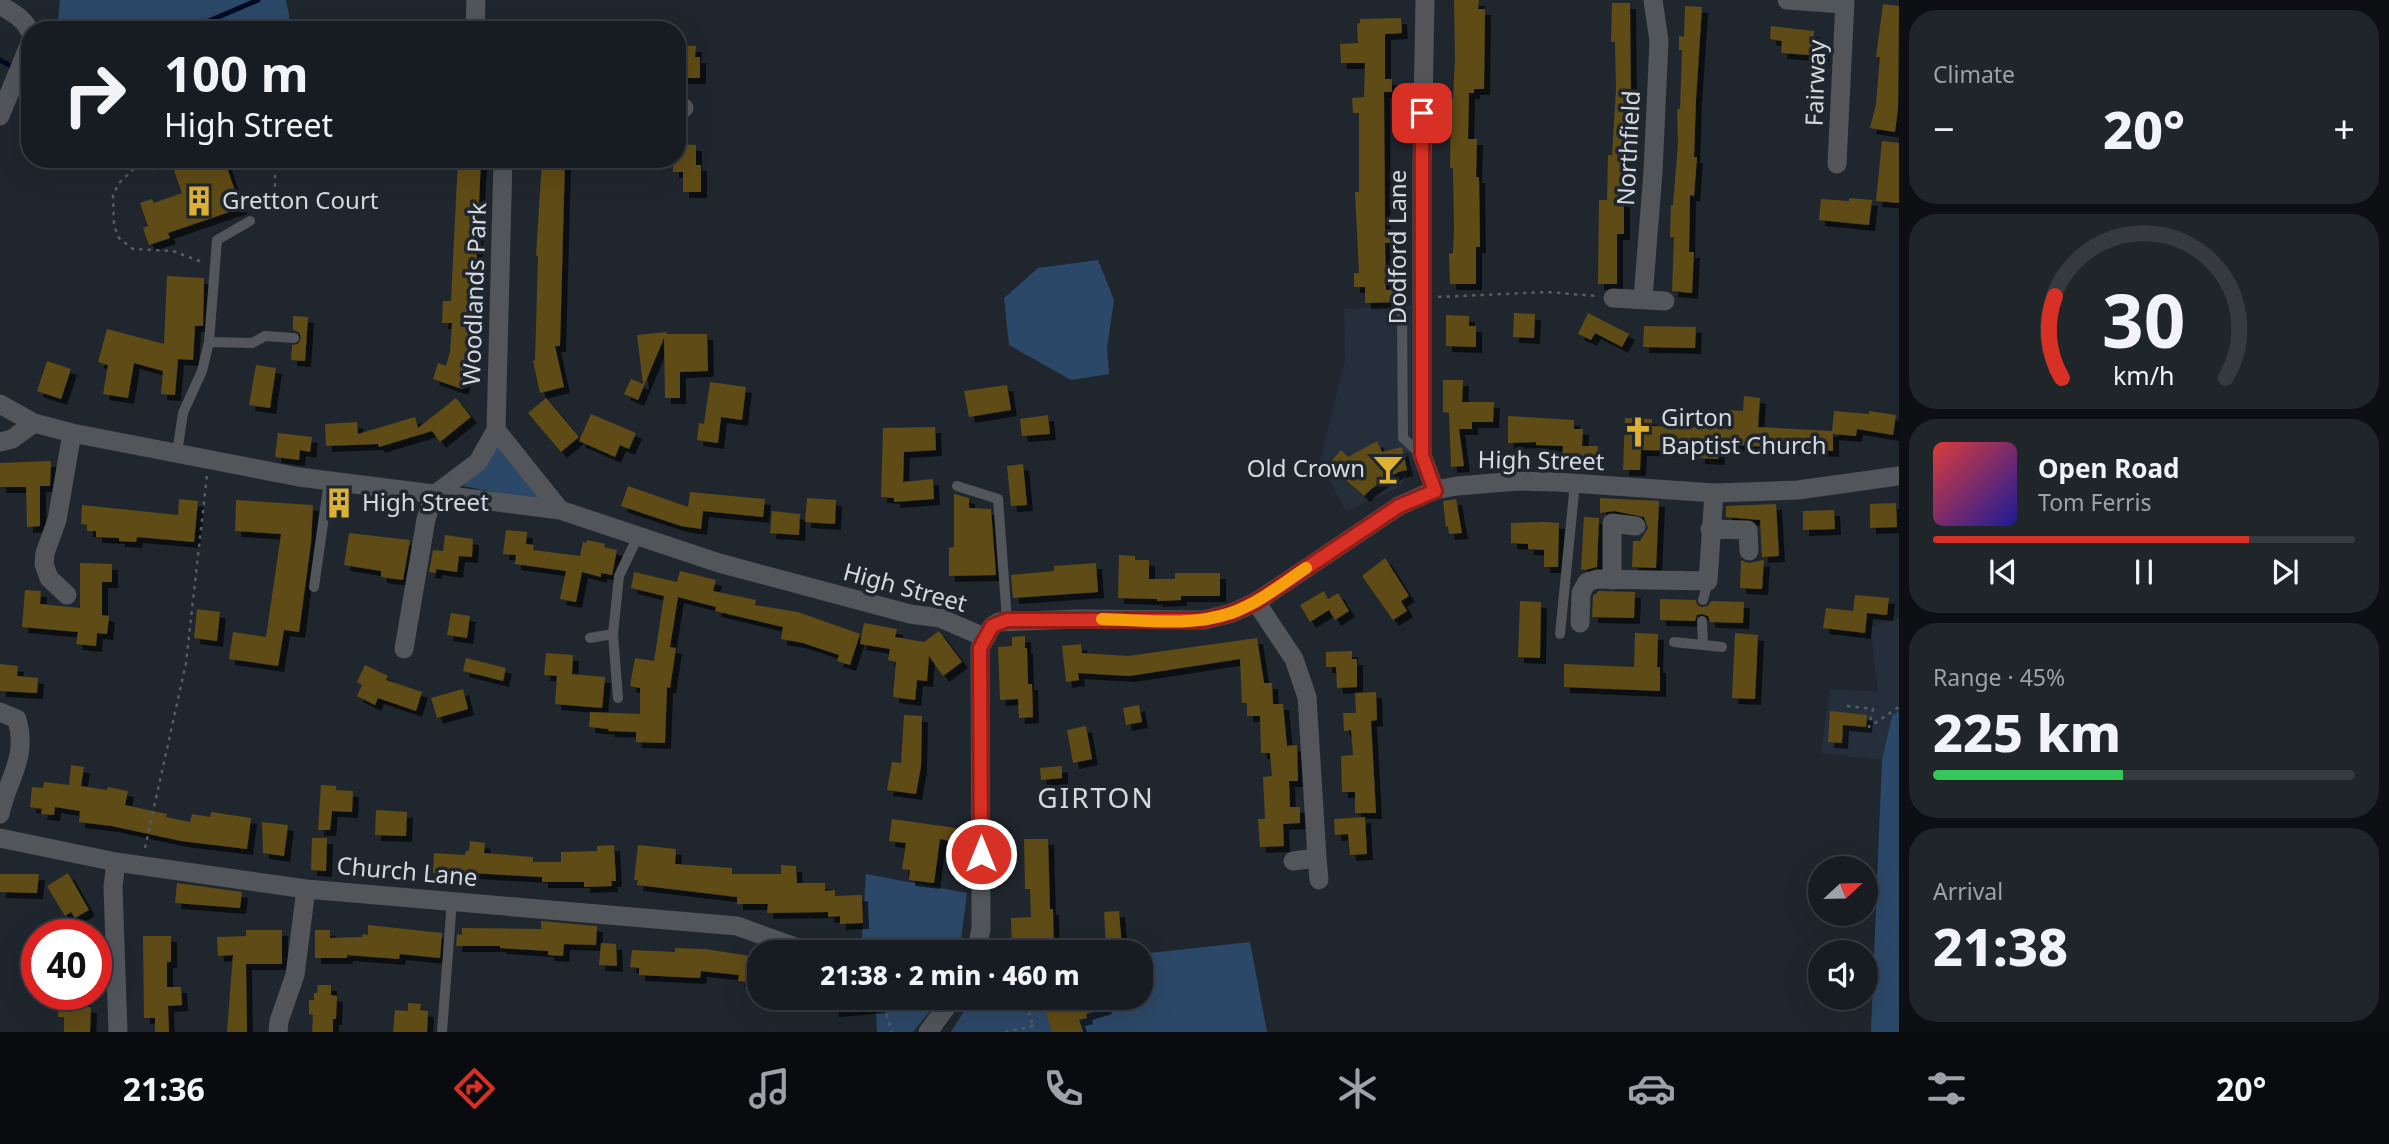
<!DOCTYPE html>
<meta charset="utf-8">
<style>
:root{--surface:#171c22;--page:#20252a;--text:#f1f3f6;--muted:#9ea1a5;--line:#363a40;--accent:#d93025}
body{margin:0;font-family:"Noto Sans",sans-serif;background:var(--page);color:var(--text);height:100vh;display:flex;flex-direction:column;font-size:26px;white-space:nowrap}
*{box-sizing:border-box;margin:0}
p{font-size:23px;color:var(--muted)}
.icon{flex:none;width:38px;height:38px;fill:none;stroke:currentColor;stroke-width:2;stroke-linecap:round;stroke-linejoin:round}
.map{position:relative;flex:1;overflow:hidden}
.sheet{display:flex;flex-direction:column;gap:10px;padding:10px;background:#0d0f13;width:490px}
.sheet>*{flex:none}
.hud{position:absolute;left:21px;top:21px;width:665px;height:147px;border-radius:28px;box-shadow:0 7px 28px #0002,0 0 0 2px var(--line);background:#171c22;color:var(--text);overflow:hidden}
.needle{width:46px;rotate:68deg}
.fabs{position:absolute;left:1808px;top:856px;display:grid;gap:14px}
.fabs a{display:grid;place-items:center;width:70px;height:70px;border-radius:50%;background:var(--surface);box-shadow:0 7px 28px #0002,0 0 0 2px var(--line);font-size:35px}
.speed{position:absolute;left:21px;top:919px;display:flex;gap:14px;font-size:35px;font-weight:700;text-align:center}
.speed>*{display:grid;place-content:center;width:91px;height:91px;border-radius:50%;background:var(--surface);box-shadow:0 7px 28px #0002,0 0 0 2px var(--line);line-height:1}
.speed .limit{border:10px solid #d22;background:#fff;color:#111}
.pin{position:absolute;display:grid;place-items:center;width:60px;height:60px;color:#fff;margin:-30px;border-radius:14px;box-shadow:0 4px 10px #0006}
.me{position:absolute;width:77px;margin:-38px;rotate:0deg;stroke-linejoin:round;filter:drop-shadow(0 0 5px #0008)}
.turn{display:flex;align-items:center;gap:24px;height:147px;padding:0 28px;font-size:32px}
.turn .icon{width:91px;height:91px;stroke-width:2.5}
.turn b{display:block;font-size:49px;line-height:60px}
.big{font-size:52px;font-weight:800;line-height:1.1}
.sheet .tile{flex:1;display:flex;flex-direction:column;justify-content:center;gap:10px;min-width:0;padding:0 24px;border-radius:28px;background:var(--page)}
.sheet .dial{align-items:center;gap:0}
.dial svg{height:182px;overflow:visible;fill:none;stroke:var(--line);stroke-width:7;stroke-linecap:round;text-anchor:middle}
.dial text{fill:var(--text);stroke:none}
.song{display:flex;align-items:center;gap:21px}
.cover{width:84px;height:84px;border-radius:10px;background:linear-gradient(135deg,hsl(0 70% 55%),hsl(240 70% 35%))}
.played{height:7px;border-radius:4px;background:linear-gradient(90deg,var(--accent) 75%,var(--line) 75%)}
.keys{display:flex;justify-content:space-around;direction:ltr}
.heat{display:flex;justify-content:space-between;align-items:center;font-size:38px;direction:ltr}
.charge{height:10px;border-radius:5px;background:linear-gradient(90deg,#34c759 45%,var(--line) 0)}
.trip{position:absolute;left:747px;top:940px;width:406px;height:70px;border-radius:28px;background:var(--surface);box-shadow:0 7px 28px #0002,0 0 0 2px var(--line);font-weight:800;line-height:70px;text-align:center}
.dock{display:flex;height:112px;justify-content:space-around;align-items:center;background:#090b0e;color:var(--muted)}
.dock .icon{width:49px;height:49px}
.dock .on{color:var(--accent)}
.dock b{font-size:32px;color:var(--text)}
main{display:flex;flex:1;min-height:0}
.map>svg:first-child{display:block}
</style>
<main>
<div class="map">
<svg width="1899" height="1032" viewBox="0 0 1899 1032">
<defs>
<filter id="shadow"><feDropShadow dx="6" dy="6" stdDeviation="0" flood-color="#0009"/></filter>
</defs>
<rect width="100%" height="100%" fill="#1f262e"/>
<path fill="#252f3c" d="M1411,305V469L1400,487L1346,511L1320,462L1345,360L1344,309Z
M1899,618V1032H1871L1882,760L1821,753L1830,689L1878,692L1870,627Z"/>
<path fill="#2c4868" d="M60,0H286L292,30H162L155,22L108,30H57Z
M1098,260L1114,300L1107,348L1109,374L1071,380L1009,345L1004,298L1038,268Z
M500,442L547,502L463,486Z
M1899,711V1032H1871L1882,760L1892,716Z
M866,874L967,893L960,948L957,952H861Z
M1250,942L1267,1032H951L972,998H1141V954Z
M875,998H928L936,1004L913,1032H877Z"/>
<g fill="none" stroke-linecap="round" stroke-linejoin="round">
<path stroke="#000b21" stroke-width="5" d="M188,30L258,0
M0,60L16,69"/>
</g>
<path fill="#5e4b15" filter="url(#shadow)" d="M1454,0H1479L1478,9H1485L1484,89H1474V93H1469L1468,139H1477L1476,177H1479L1480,247H1476V284H1450L1449,254L1453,253L1454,231L1453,168H1450L1451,99H1453L1455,58Z
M1612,3H1630L1631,104L1629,138H1624V234H1617V284H1598L1599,200H1607L1608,155H1612L1616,89L1615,42H1611Z
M1883,4L1899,6L1898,108L1895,132L1870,128L1876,104L1880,57H1876Z
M1685,6L1702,7L1696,99L1694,157H1697L1694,196L1690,195L1689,252H1694L1692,293L1672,291L1674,237H1670L1671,205H1673L1678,144L1677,109H1680L1682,50H1679V36L1684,37Z
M1401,18L1402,33L1385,34V79H1392V92H1384L1385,230L1393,229V243H1385L1386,290L1398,289V302L1365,303V287H1354V273H1359L1355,192H1359V113H1353L1352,98L1364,97L1365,63H1341L1340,44L1358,43L1357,24L1360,23V19Z
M1771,26L1814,31V40L1824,41L1823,56L1781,53L1782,41L1770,39Z
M677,46H696L695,57H700V78H677Z
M1882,141L1899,143V203L1876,201Z
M677,144L696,145V165H701V192H683V172H673V159H677Z
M170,159H224L241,208L168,233L170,238L149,245L143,228L148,226L140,203L152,199L154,203L182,193Z
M458,159H481L472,359L462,389L433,379L438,363L446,366L450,352L452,323H442L443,301H451Z
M542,159H565L560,346H555L564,387L540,393L533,361L535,360L536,328L538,256H536Z
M1849,198L1872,200L1869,225L1819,220L1821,199L1849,201Z
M167,276L204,278L203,326H195L193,360L178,359L175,395L161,394L163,371L134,363L128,398L103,394L108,365L98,362L107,329L164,344Z
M1514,313L1535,314L1534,338L1513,337Z
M1588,313L1629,334L1622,347L1595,333L1591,340L1578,334Z
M1446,315L1469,316V326H1476V347L1446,346Z
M293,316L308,317L305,361L291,360L292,345L298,344L301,338L299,332L293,330Z
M1644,326L1696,327L1695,348L1643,347Z
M667,332L666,334H707L708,371L680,372V398H665L664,338L638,400L624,394L631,379L643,384L637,335Z
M47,361L71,369L61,399L37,391Z
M256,365L276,368L270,408L249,405Z
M1443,380H1463L1462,402H1494L1493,422H1472V429H1459L1464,466L1451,467L1449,413L1443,412Z
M710,382L746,387L742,420L721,417L718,443L697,440L699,423L704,424Z
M1007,385L1011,410L969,417L964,391Z
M1744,396L1760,398L1758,427L1832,431L1834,411L1869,414V411L1896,415L1893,435L1857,429L1856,436L1833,434V451L1720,444L1718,459L1699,458V451L1641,450L1640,470H1623L1625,418L1652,419V426L1728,428L1729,410L1743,411Z
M456,398L471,417L440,442L432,431L379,447L378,444L326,446L325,424L357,422L358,434L415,417L418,428Z
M546,398L579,437L561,452L528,413Z
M591,414L636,433L629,449L620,445L615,457L579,441Z
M1048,415L1050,434L1022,436L1020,419Z
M1508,416L1574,420V429H1583L1582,446H1598L1597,466L1562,464L1563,446L1536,445V442L1508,443Z
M935,427L936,450L904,452L903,482L933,479L934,499L894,502V498L881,497L883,428Z
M278,433L312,437L310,452L300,450L299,460L275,457Z
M1377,441L1382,452L1402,447L1407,470L1398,472L1371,489L1364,496L1328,465L1341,450L1348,457Z
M51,461L50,486H40V526L27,527L26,487H0V463Z
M1023,464L1027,505L1011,506L1007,466Z
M628,486L688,507L690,492L765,499L763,517L703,511L701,529L681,526L621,506Z
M954,494L969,498V508L991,509L996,575L949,576V548L954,547Z
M807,498L836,500L835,524L805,522Z
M1600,498L1659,501L1656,568L1632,567L1633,541H1640L1648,528L1644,517L1614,511L1600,513Z
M179,499L198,501L194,542L137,537L136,542L119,541V538L96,537V531H87V525L81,524L82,505L178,515Z
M1456,499L1462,533L1449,534L1448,526L1446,527L1443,501Z
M236,500L313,505L311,543L299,632L284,630L278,666L229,659L233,632L266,637L281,534L235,531Z
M1896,503L1897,527L1870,528V504Z
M1776,504L1779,556L1762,557L1760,520L1726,517V506Z
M1834,510L1835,529L1803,530V511Z
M772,511L800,514L799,535L770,533Z
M1584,517L1599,518L1597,567L1585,570L1581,569Z
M1543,522L1559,523L1558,567H1544V550L1528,549V544L1511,543V523Z
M506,530L527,532L526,544L534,545L533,550L580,556L583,542L587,543V540L605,544L604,547L617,550L612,575L601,573V577L582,572L576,602L560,599L566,571L515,564L516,555L503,554Z
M349,533L410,540L403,580L381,577V571L344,565Z
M445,535L473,539L472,557L459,556L457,572L436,569V573L429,572L433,550L443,551Z
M1119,555L1135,556V560H1149V579H1175V573H1220V596H1181V600L1157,601V599L1118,598Z
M1385,558L1409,596L1401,601L1407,611L1393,620L1362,576Z
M1741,560L1749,563L1764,560L1762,589L1740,588Z
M80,563L112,564V582H102V615L109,616L107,634L97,633L96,646L76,644L78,632L22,627L25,590L41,591L40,604L80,608Z
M1096,563L1098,592L1013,598L1011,575L1054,571V566Z
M680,571L716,580L713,591L756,600L755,605L798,612L860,634L850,665L837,661L839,655L803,643L781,639L783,627L715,611L716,607L678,597L670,647L676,648L670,688L667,687L665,743L636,742V732L608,731L609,729L589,727L590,712L640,714V688L630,686L635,658L654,661L664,596L631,588L634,572L677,582Z
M1324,591L1328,599L1338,593L1349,611L1335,620L1329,610L1310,622L1300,605Z
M1599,591L1635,592L1634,618L1592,617L1593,596Z
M1855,595L1889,598L1887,615L1867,613L1865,633L1823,628L1826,608L1853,611Z
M1660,599L1696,600L1697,605L1702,607L1708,606L1711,601L1744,602L1743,623L1710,622L1708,616L1702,614L1697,615L1695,621L1660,620Z
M1520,601L1541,602L1540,658L1518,657Z
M197,609L220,612L217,641L194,638Z
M451,613L470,616L467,638L447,635Z
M864,623L897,629L895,637L924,642L939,631L962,662L943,676L929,656L927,681L917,680L915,700L893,697L896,662L888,660L890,649L860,644Z
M1635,633L1658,634L1657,667H1660V691L1564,687V664L1634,667Z
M1735,633L1758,635L1755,699L1732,698Z
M1025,636V648H1027L1028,684H1032L1033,717L1019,718L1018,699L1000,700L998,647L1012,646V637Z
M1257,638L1264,683H1272L1273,704H1283L1287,746L1297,745L1298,781H1289L1290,807H1300V823L1283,824L1284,846L1260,847L1258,819H1265L1263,777L1272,776L1270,753H1261L1260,716H1247V703H1242L1240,659L1129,676L1078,673L1079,680L1066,682L1062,646L1081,644L1082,653L1128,656Z
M1352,651V659H1357V687L1337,688L1336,667H1326V652Z
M546,653L573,655L572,674L605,677L602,708L555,704L557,676L544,675Z
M466,658L506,668L503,681L463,671Z
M0,664L18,666L17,676L38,678L37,693L0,691Z
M365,665L388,676L386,680L422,692L416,711L378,698L375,705L357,696L362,685L357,682Z
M463,689L468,709L437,718L431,698Z
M1376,692L1377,720L1371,721L1376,813H1355V792H1342L1341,756L1353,755L1351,730L1344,731L1343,713H1356L1355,693Z
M1139,705L1142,722L1126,725L1123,708Z
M1830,711L1867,715L1866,727L1843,725L1842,743L1828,742Z
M904,715L922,716L921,766L916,794L887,790L892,762L901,763Z
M1086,726L1092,759L1073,763L1067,730Z
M71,765L84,767L81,786L107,790L108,787L128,791L125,805L167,814L166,817L190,822L192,814L210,817L211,812L251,818L247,849L181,841L112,826L79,822L80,811L55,807L54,815L41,814L42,809L30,807L32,787L43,788L44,782L69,785Z
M1062,766V778L1041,780L1040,768Z
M321,785L336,786V790L353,791L352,812L332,811L330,830H318Z
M376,810L407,812L406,836L375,835Z
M1365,817L1367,854L1350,855L1348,834L1335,835L1334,819Z
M892,819L956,828L954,842L940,839L934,883L909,880L910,870L902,869L906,843L889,841Z
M262,822L288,825L284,856L263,853Z
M312,838H327L326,871L311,870Z
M1024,839H1048L1050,909H1053L1054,951L1012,952L1011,918L1031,917L1030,889H1025Z
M470,841L485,843L484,853L533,857V862H561V852L597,851V846L614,845L616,881H611L612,886L584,887V882H542V877L471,873V876L433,873L434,853L465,855L466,851H469Z
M638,845L676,849L675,864L732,868V874H781V865L796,866L797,883H825V891L835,890V896L862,895L863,923L840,924V916L828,917V912L767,913L768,904H737V897L637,885L638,880H634Z
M68,873L89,910L75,918L71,912L65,916L47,886Z
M0,874H39L37,893L0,892Z
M177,883L242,892L240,908L175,903Z
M1119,911L1122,947L1106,948L1104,912Z
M541,921L597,926L596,945L564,944L563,956L548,955V951L500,948V946H456L457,934L462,935V928L541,929Z
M368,925L442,933L440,958L400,954L399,959L347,955V958H315V930H330V938L362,937L363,934L368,935Z
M246,930H282V964H246L247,1032H227L233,955L218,956L217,937L246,936Z
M143,936H171V962H167V987H181L182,1005L168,1006L169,1032H155V1018H144Z
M601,943L616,944L617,966L599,965Z
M675,948L705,949L750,956V963L760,964V982L738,981L739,975L701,971L700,978L639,975V968L630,967L632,950L675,952Z
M318,985H331V995L337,996L336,1019H333V1032H312L313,1015L309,1014V1000H314V993H317Z
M59,994H85V1007H91L90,1032H64V1017H58Z
M832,998H879V1007L833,1011Z
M1072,998L1075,1001L1087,998H1102L1106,1008L1086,1014L1087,1018L1079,1020L1083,1032H1052L1044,1006Z
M408,1003L421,1004L420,1010L428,1011L427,1032H393L395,1010L408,1011Z"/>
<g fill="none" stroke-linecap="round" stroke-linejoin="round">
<path stroke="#565c63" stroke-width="2.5" stroke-dasharray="3.5 5" stroke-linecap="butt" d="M172,163L153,169L140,163L119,183L113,195L114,226L119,238L133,249L173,251L202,262
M268,198V200L275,187V159
M1438,297L1547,292L1596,296
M1847,706L1873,709L1869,727L1899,707
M145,848L186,663L207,475
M881,998L892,1032
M1019,998L1028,1009L1033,1026
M1028,1009L1068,998
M1005,1032L1037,1025"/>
<path stroke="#52565a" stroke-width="10" d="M1402,314L1403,438L1422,455
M209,342L252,343L265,336L294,338
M177,453L183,413L202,371L209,342L217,240L250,221
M957,486L998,499L1007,620
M314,587L329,481
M1703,600L1708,581
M1702,621L1703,645
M1560,634L1575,483
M590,638L613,634
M1674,642L1722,647
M618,698L613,634L619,576L638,536
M442,1032L452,900"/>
<path stroke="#52565a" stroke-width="19" d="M1425,0L1422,162V455L1435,490
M1787,0L1843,4
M0,5C13,13 24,18 30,32
M475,30L476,0
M677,107L684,108
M0,116L30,43
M1837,164L1845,0
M1613,298L1665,301
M1643,298L1653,172L1659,41L1653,0
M0,404L34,423L72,433L299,477L560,510L719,563L910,614L940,618L984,637
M496,430L560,510
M0,442L12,439L34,423
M1710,529L1748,530L1749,551
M1612,580V523L1636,526
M67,595L49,578L44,564L45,553L57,520L72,433
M1256,602L1294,659L1307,697L1317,858
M1580,623L1581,593L1587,582L1597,579L1708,581L1714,493
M404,649L426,519L434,495L478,462L496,430L503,159
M0,712L17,719C28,759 8,777 0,814
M0,838L116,862L306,889L737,926L809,952
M1293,861L1317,858L1319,880
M116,862L113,887L118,1032
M278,1032L279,1021L295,975L306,889"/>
<path stroke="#52565a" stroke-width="19" d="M976,952L981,929L980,648L992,626L999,622L1077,619L1204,620L1232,613L1256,602L1399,506L1435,490L1457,486L1518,481L1557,482L1714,493L1798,490L1899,476
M928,1032L953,998"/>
</g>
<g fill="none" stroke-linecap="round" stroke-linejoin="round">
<g stroke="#8d1f18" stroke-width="18">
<path id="route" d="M981,854L980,648L992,626L1007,620H1204L1232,613L1256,602L1399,506L1435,491L1422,455V113"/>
</g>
<use href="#route" stroke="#d93025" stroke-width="12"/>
<path stroke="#f59e0b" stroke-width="12" d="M1102,619C1144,620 1190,627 1231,613C1259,603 1282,584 1306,568"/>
</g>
<defs>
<g id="building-bare" transform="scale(2.415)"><path d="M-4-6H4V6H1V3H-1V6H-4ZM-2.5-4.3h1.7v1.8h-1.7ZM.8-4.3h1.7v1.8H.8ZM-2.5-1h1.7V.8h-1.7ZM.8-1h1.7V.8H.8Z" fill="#ddb133" stroke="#1f262e" stroke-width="2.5" paint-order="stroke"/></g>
<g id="church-bare" transform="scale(2.415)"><path d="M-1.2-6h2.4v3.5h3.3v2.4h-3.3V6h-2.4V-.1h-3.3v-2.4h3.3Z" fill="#ddb133" stroke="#1f262e" stroke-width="2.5" paint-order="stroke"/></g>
<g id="bar-bare" transform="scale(2.415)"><path d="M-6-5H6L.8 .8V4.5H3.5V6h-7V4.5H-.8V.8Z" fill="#ddb133" stroke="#1f262e" stroke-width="2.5" paint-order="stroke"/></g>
</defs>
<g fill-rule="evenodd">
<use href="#building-bare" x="199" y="201"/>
<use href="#church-bare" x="1638" y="432"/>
<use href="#bar-bare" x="1388" y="469"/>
<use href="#building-bare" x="339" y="503"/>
</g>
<g text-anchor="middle" stroke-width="7" stroke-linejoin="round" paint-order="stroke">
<g font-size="24" fill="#d5d9df" stroke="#1f262e">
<text transform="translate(1816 83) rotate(-88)" y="8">Fairway</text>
<text transform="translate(1629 148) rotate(-87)" y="8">Northfield</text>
<text transform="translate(1398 247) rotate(-90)" y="8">Dodford Lane</text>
<text transform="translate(475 294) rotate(-88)" y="8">Woodlands Park</text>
<text transform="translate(1541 461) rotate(1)" y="8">High Street</text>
<text transform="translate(905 588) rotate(15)" y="8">High Street</text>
<text transform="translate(407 872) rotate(5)" y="8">Church Lane</text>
</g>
<g font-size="24" fill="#d5d9df" stroke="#1f262e" text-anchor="start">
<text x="222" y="209">Gretton Court</text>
<text x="1661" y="426">Girton<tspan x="1661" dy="28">Baptist Church</tspan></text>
<text x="1365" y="477" text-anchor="end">Old Crown</text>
<text x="362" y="511">High Street</text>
</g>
<g font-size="28" letter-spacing="2" fill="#d5d9df" stroke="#1f262e">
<text x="1096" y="808">GIRTON</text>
</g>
</g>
</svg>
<div class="fabs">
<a><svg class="needle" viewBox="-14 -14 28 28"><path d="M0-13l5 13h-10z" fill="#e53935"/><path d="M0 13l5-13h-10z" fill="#9ea1a5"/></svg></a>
<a><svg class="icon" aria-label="sound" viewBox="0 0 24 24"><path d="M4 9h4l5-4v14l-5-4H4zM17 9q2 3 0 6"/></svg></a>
</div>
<div class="speed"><div class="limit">40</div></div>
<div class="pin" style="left:1422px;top:113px;background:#d93025"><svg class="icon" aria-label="arrive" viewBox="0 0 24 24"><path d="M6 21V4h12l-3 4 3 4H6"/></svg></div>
<svg class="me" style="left:981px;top:854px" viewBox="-20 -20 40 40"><circle r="17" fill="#d93025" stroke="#fff" stroke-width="3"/><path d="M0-11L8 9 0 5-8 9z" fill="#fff"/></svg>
<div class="trip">21:38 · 2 min · 460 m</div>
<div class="hud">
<div class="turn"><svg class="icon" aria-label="right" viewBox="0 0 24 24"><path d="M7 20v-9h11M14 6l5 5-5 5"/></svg><div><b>100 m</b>High Street</div></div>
</div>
</div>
<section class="sheet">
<div class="tile"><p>Climate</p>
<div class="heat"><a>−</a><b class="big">20°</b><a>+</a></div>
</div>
<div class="tile dial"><svg viewBox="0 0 100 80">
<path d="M14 69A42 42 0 1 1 86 69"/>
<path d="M14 69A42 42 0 0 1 11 33" stroke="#d93025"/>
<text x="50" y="56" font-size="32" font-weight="700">30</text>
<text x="50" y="72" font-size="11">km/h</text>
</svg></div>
<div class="tile">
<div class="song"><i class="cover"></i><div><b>Open Road</b><p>Tom Ferris</p></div></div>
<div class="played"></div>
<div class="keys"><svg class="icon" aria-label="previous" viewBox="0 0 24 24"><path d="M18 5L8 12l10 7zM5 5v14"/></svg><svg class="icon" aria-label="pause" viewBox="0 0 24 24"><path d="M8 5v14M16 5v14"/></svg><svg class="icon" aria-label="next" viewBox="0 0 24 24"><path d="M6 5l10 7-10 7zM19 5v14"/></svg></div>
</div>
<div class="tile"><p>Range · 45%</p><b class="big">225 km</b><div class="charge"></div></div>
<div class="tile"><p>Arrival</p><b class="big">21:38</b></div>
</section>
</main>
<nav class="dock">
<b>21:36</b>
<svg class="icon on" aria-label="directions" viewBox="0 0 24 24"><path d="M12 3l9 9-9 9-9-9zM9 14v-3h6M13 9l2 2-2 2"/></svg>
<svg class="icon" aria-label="music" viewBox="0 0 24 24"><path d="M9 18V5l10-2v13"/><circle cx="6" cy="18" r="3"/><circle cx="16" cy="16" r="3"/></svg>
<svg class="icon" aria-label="phone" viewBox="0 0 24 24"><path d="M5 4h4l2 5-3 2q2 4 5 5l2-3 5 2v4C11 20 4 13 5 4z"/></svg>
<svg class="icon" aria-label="climate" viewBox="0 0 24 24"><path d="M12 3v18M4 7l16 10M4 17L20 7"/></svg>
<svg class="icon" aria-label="car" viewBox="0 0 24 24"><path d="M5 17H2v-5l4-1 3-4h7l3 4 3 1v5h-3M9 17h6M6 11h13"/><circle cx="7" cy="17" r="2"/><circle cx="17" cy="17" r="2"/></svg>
<svg class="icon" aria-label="filters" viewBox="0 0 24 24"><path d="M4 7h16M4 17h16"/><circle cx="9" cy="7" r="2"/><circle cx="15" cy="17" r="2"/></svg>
<b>20°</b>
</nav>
